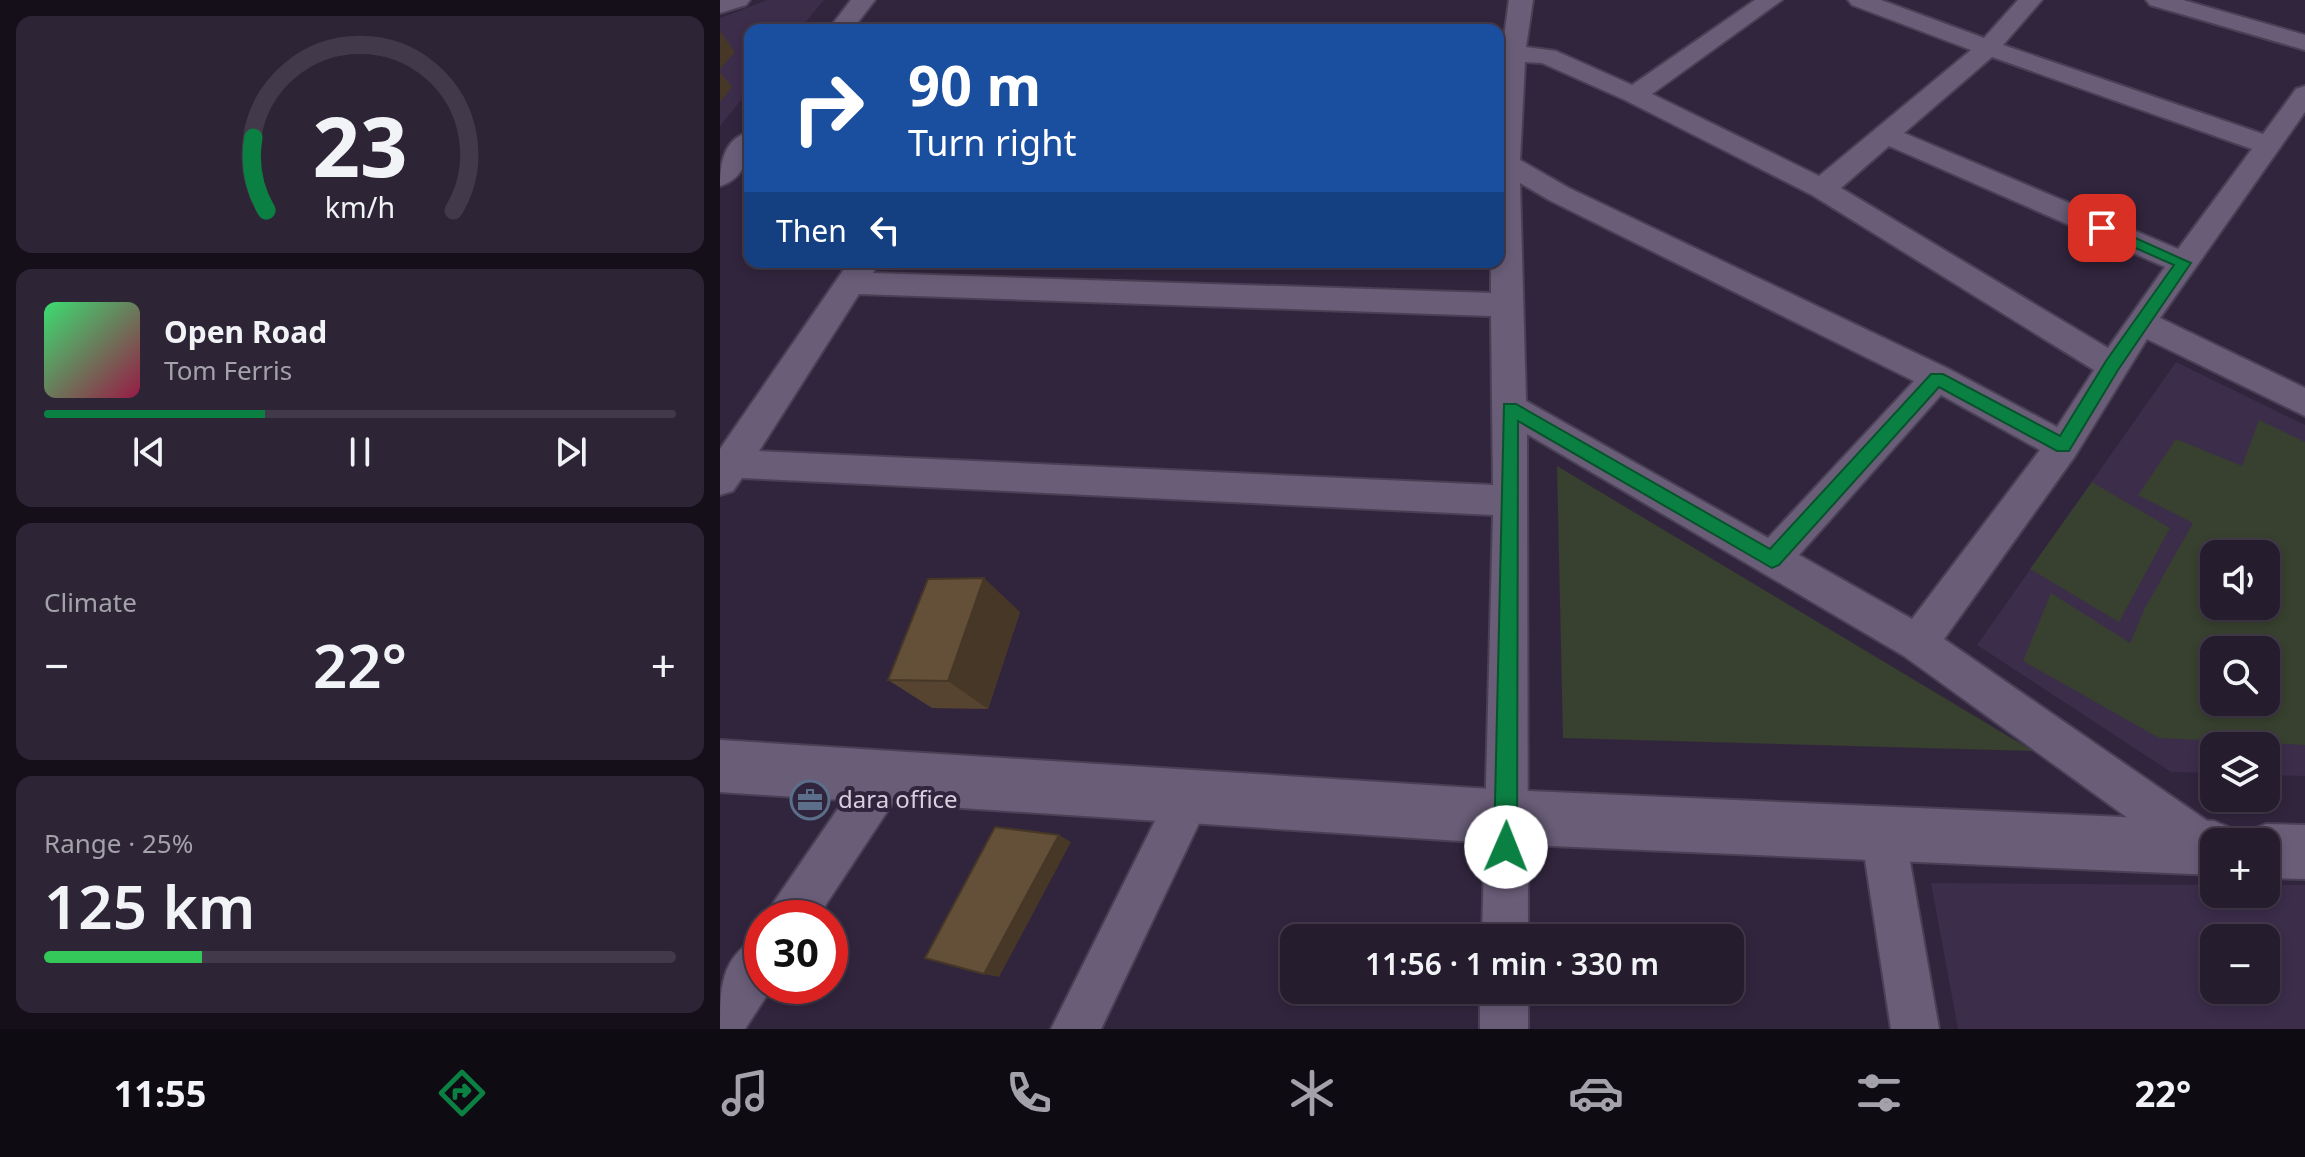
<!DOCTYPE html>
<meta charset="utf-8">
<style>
:root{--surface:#251c2e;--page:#2d2536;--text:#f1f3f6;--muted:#a3a1aa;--line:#423a4a;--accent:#0b8043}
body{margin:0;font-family:"Noto Sans",sans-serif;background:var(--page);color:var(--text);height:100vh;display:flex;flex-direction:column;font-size:30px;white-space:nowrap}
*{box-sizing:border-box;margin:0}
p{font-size:26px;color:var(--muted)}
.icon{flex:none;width:44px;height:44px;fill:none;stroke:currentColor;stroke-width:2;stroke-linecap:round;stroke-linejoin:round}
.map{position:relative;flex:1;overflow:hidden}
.drawer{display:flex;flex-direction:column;gap:16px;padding:16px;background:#140f19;width:720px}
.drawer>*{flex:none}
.banner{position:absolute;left:24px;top:24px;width:760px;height:244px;border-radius:16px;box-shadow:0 4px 12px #0003,0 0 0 2px var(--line);background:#1a4fa0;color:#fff;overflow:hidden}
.fabs{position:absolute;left:1480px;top:540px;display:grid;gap:16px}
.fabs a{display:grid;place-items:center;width:80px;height:80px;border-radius:16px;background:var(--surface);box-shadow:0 4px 12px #0003,0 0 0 2px var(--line);font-size:40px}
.speed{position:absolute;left:24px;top:900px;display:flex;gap:16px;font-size:40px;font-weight:700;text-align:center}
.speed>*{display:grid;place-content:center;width:104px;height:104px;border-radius:50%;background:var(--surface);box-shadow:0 4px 12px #0003,0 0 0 2px var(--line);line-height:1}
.speed .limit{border:12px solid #d22;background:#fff;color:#111}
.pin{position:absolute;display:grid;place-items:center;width:68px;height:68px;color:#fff;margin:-34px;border-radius:16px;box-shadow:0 4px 12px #0006}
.me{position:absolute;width:88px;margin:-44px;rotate:1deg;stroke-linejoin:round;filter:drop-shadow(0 0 6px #0008)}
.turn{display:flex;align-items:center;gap:28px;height:168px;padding:0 32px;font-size:36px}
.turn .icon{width:104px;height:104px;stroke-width:2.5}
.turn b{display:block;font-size:56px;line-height:68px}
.then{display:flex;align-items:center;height:76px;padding:0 32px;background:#0003;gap:16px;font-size:30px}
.big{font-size:60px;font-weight:600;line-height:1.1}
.drawer .widget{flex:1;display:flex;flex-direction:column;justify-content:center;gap:12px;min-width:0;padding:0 28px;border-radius:16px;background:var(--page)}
.drawer .dial{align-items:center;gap:0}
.dial svg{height:208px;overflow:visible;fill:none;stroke:var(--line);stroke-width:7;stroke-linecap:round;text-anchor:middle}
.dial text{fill:var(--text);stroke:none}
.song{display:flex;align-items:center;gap:24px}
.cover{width:96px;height:96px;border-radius:12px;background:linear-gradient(135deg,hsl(140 70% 55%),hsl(340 70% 35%))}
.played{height:8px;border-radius:4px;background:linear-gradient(90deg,var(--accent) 35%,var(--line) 35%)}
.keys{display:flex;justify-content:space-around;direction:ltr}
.heat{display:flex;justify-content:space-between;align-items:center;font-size:44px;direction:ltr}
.charge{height:12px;border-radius:6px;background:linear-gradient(90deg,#34c759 25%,var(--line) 0)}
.trip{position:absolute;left:560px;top:924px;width:464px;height:80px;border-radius:16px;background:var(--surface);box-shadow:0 4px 12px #0003,0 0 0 2px var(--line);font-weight:600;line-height:80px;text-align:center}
.dock{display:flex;height:128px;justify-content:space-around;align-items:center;background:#0f0b12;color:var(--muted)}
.dock .icon{width:56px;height:56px}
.dock .current{color:var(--accent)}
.dock b{font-size:36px;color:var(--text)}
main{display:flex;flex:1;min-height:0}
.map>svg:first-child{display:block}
</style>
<main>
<section class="drawer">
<div class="widget dial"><svg viewBox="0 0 100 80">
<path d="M14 69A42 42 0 1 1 86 69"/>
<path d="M14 69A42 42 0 0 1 9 41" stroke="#0b8043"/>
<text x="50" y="56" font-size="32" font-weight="700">23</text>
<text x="50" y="72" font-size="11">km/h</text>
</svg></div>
<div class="widget">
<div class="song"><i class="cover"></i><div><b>Open Road</b><p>Tom Ferris</p></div></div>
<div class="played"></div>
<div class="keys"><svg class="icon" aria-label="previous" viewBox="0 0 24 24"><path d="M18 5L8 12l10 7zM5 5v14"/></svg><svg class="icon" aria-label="pause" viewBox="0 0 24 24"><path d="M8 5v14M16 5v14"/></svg><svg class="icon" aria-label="next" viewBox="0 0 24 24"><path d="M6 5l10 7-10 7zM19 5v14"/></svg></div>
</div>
<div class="widget"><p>Climate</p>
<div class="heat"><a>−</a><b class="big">22°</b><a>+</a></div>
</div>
<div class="widget"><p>Range · 25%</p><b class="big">125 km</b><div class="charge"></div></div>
</section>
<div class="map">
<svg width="1585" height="1029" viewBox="0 0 1585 1029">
<rect width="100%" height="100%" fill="#31253d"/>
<path fill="#3c2d4b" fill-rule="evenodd" d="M47,0H104L79,30H30V89L0,126V18Z
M1456,362L1585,425V776L1546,775V746H1494V773L1451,772L1257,645ZM1494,554H1546V606H1494ZM1494,650H1546V702H1494Z
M1211,883L1494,885V894H1546V885H1585V1029H1238ZM1494,938H1546V990H1494Z"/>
<path fill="#38402f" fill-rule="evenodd" d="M1539,420L1585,442V745L1439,738L1303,661L1331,593L1410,643L1425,608L1473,523L1418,495L1456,439L1522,466ZM1494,554H1546V606H1494ZM1494,650H1546V702H1494Z
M837,466L1313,751L843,738Z
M1372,482L1450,528L1399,622L1310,569Z"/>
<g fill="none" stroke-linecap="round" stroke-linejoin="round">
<g stroke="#4a4055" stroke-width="4">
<path id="minor" d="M0,0H30L26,5L0,13Z
M131,0H155L132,30H108Z
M789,0H813L806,47L836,51L912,85L1035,0H1062L932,94L1099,176L1251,50L1132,5L1128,0H1161L1264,38L1298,0H1322L1283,45L1543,134L1576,89L1585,86V112L1440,318L1585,388V416L1427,339L1355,456L1224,639L1502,831L1506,842H1494V866L1486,869L1470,863L1184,656L807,434L808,938H762L773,515L22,478L13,491L0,495V449L129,262H158L153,273L771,293V262H778V45H783ZM1272,57L1532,149L1458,249L1184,133ZM805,62L822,63L905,100L1092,195L1374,370L1337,427L1229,369L849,188L800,160ZM1169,146L1445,267L1388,348L1121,188ZM800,183L829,200L1194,381L1048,538L806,401ZM139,294L771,316L773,485L39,451ZM1221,395L1320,450L1192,619L1079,555Z
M1426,0H1463L1585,35V50L1430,5Z
M30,132C30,154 25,179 0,186C0,163 4,138 30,132Z
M165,756L180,762L186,777L180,792L97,918H47L54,902L150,762Z
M470,774L485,781L492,796L381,1029H331L455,781Z
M1163,811L1179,817L1185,833L1219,1029H1171L1141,833L1147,817Z
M42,936V986H53L25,1029H0C0,989 0,954 42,936Z
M760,990H808V1029H760Z"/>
</g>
<g stroke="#4a4055" stroke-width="4">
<path id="secondary" d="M0,740L786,790L1494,821L1513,829L1519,842H1494V875L786,844L0,792Z
M1546,824L1585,825V879L1546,878V842H1523L1527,832Z"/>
</g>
<use href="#minor" fill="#695d78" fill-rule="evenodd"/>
<use href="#secondary" fill="#695d78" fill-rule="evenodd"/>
</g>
<path fill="#564430" d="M300,612L268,709L212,708L168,680Z"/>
<path fill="#463727" d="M0,31L15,52L0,69Z
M0,72L12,87L0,102Z
M264,578L300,612L268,709L228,681Z
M339,835L351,842L279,977L264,974Z"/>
<path fill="#644f38" stroke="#463727" stroke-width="2" d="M264,578L228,681L168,680L208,579Z
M275,827L339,835L264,974L205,958Z"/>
<path fill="#0b8043" stroke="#07532c" stroke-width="2" d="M1382,223L1471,263L1398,370L1349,451H1337L1219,387L1059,565L1052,568L798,421L797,847L794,855L786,858L778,855L774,847L784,404H796L1050,549L1211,374H1223L1340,436L1386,361L1454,265L1377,231L1375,228Z"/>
<defs>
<g id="office-ring" transform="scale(2)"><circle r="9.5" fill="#31253d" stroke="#5c6f8a" stroke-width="1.5"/><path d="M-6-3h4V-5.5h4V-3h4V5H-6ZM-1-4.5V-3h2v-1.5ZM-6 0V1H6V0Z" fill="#5c6f8a"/></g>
</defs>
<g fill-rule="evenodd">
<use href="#office-ring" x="90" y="800"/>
</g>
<g text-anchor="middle" stroke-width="8" stroke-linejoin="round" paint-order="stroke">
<g font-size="24" fill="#d7d0df" stroke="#31253d" text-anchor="start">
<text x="118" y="808">dara office</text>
</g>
</g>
</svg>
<div class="fabs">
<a><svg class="icon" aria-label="sound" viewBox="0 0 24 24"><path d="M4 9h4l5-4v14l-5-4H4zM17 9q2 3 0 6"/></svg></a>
<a><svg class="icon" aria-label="search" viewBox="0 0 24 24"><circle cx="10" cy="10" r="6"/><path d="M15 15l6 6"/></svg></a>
<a><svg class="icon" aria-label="layers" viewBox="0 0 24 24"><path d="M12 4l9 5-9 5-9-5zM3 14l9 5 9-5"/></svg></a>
<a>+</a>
<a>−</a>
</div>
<div class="speed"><div class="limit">30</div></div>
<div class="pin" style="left:1382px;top:228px;background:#d93025"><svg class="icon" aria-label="arrive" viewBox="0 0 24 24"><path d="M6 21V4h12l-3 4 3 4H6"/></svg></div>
<svg class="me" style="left:786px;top:847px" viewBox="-20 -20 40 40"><circle r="19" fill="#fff"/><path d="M0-13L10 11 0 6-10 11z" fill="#0b8043"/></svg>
<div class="trip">11:56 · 1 min · 330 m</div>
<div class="banner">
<div class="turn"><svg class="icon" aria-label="right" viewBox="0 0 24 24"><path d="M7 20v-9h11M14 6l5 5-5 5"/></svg><div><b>90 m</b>Turn right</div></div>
<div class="then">Then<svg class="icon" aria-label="left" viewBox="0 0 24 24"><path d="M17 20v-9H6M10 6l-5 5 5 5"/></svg></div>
</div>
</div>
</main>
<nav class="dock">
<b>11:55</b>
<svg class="icon current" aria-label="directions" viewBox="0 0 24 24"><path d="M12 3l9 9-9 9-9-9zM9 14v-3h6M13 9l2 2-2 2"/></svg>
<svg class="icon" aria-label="music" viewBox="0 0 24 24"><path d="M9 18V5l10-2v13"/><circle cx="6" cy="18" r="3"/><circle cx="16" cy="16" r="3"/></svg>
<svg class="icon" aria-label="phone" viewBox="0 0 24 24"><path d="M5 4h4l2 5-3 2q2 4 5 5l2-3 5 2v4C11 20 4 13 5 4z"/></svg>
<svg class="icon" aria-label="climate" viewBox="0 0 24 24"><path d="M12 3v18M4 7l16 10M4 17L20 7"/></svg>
<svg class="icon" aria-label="car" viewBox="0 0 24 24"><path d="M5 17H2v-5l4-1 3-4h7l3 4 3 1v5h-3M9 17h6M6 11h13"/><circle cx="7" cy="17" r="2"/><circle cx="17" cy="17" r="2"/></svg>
<svg class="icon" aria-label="filters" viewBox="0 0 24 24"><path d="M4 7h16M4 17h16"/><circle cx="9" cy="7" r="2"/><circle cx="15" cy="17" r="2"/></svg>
<b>22°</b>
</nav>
